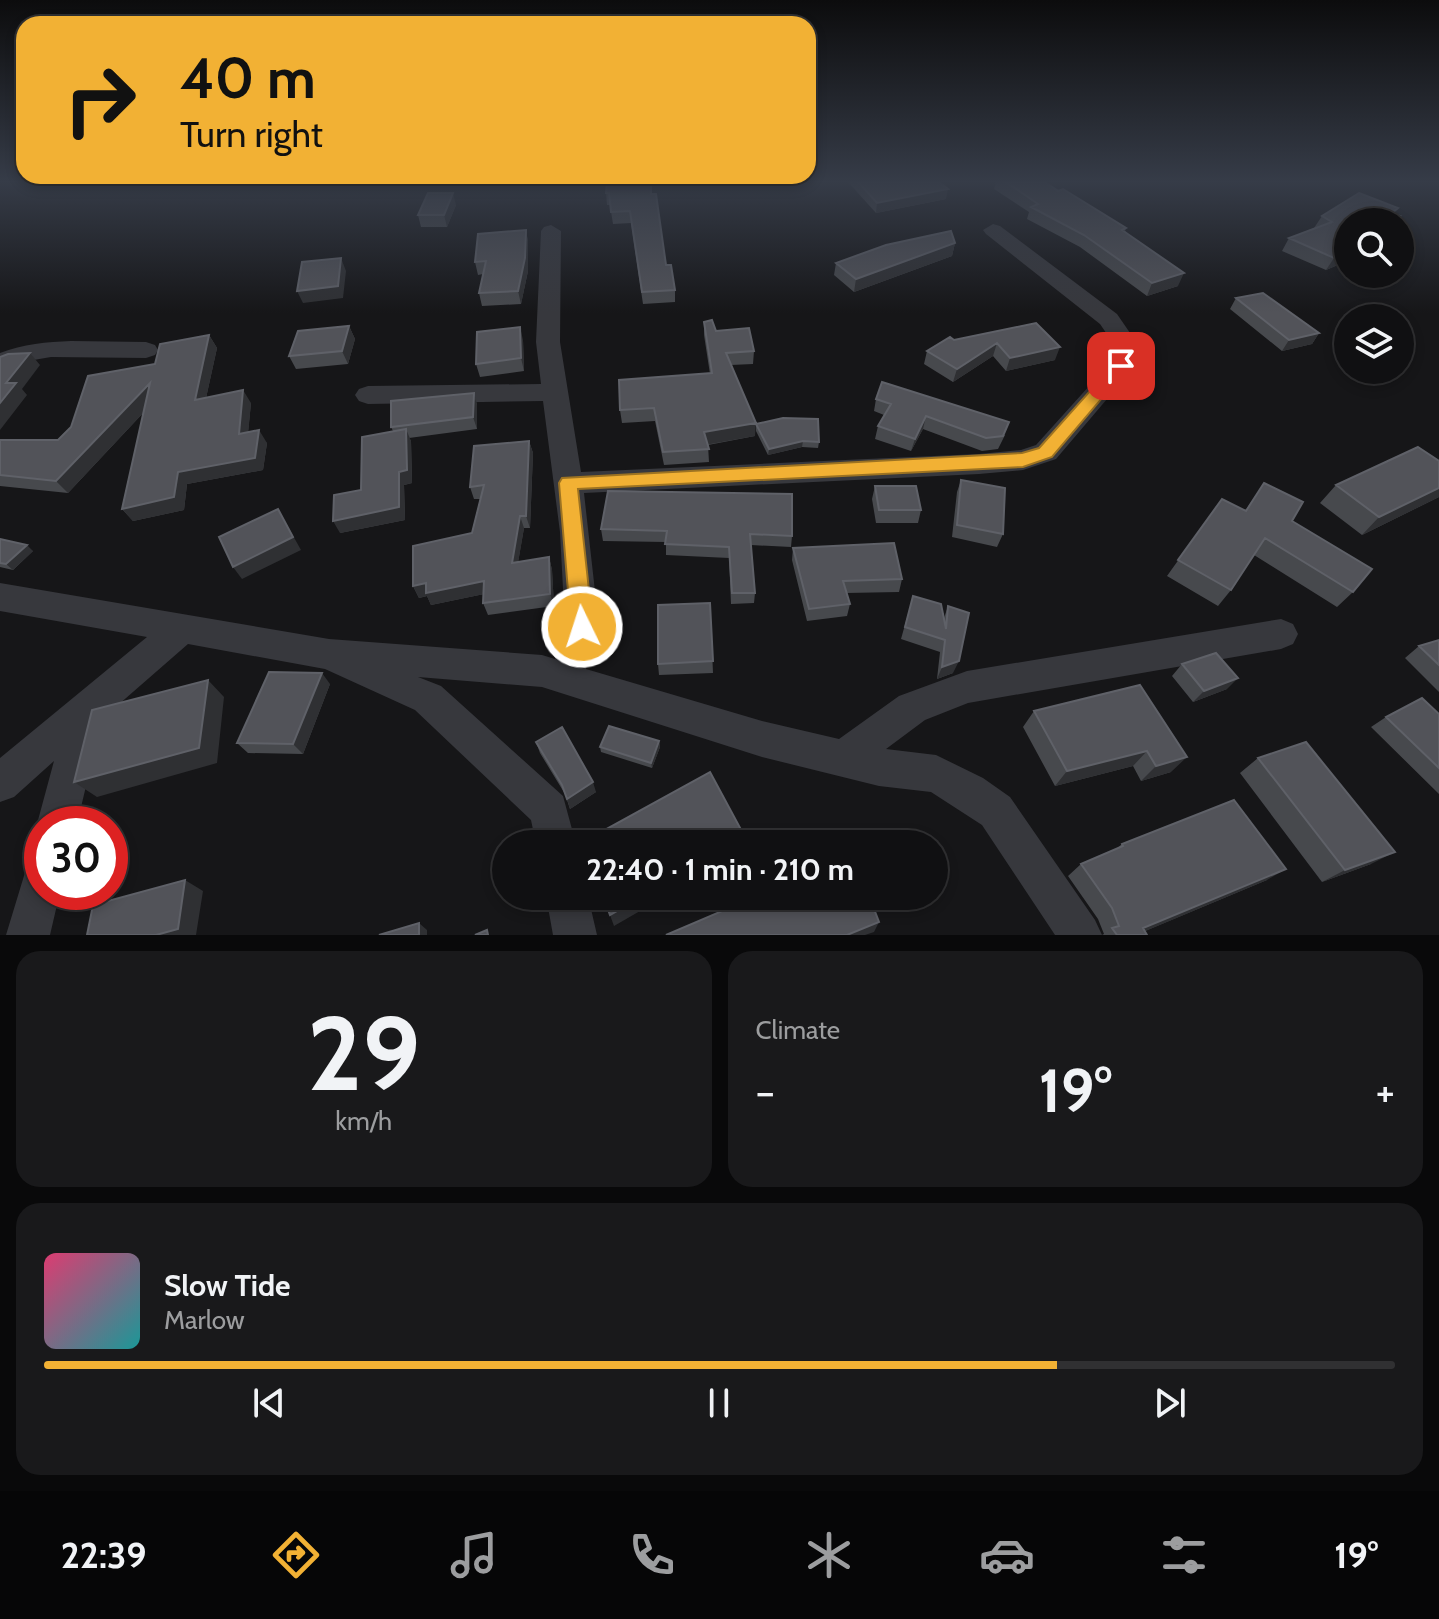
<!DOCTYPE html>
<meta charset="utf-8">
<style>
:root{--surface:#101012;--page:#19191b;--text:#f1f3f6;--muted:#9c9d9f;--line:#303032;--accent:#f2b134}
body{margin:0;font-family:Cabin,sans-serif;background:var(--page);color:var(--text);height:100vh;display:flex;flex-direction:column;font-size:30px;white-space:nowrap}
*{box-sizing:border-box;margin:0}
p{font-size:26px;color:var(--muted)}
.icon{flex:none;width:44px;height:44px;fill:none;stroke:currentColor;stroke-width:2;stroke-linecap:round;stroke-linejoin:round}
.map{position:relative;height:935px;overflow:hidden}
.drawer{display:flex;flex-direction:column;gap:16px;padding:16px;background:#09090a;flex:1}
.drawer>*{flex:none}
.hud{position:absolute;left:16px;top:16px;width:800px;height:168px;border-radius:24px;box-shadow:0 4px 12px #0003,0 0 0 2px var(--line);background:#f2b134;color:#111;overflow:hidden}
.controls{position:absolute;left:1334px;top:208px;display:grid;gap:16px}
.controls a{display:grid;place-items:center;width:80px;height:80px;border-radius:50%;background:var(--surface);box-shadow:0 4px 12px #0003,0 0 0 2px var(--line);font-size:40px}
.speed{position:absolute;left:24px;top:806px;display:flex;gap:16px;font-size:40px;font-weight:700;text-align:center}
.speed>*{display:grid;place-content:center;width:104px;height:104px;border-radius:50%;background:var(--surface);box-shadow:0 4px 12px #0003,0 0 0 2px var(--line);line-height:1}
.speed .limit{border:12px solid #d22;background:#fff;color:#111}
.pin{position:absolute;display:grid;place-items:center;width:68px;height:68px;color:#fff;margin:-34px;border-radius:16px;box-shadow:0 4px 12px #0006}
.me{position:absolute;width:88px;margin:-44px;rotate:356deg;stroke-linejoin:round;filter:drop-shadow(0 0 6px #0008)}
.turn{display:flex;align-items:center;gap:28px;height:168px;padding:0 32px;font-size:36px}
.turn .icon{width:104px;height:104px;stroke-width:2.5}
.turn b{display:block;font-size:56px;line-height:68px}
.big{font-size:60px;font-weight:700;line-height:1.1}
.drawer .widget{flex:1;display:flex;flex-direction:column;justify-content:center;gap:12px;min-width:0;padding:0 28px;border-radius:24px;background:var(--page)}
.drawer .dial{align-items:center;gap:0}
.dial b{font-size:104px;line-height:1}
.song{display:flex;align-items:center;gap:24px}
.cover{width:96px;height:96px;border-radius:12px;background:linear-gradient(135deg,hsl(340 70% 55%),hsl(180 70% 35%))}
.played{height:8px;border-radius:4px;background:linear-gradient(90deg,var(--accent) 75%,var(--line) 75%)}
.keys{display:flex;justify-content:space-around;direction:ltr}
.heat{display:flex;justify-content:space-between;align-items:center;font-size:44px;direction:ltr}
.drawer .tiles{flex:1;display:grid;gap:16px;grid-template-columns:1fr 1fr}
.widget:last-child{grid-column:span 2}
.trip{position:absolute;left:492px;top:830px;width:456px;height:80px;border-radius:40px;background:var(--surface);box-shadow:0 4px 12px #0003,0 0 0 2px var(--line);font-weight:700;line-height:80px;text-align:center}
.tabs{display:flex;height:128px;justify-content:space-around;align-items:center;background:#060607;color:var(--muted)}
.tabs .icon{width:56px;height:56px}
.tabs .current{color:var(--accent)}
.tabs b{font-size:36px;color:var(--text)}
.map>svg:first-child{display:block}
</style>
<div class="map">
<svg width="1439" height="935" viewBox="0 0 1439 935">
<rect width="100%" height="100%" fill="#161618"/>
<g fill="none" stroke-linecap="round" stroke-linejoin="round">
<path fill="#37383d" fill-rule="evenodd" d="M993,224L1000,226L1117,314L1139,346L1130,372L1056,459L1023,470L979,474L584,493L599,627L586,669L762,721L839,739L899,696L967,671L1281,619L1293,624L1298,634L1293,644L1281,649L968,703L925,720L886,749L936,755L983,778L1010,797L1095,920L1102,935H1055L982,825L931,792L879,786L762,757L542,687L418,677L441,686L563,796L576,844H536L531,820L415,710L325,669L188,644L102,719L77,824H42V836L37,824L54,761L14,797L0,802V758L147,637L0,611V583L329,639L542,655L555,659L565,627L560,532L543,401L368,404L359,401L355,395L359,389L368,386L541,384L536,342L541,231L544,227L551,225L561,231L560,342L581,472L979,454L1021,450L1036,445L1109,364L1115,346L1100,324L986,234L983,230Z
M71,341L146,342L155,345L158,350L155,355L146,358L51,357L22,362L0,370V353C23,344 47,342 71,341Z
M42,860V892H60L50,935H6L27,866Z
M546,896H588L597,935H553Z"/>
</g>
<path fill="#47494d" d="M848,182H939L946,199L876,213Z
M996,182H1045L1126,228L1125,231L1178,286L1147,296L1080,247L1027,219L1029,212L994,189Z
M606,193L652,194L666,265L675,290V302L643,304L631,223L613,224L610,205H607Z
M456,205L447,227H421L418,215Z
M1395,214L1400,216L1396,222H1348L1340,264L1326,270L1282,251L1289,238L1314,228L1322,216Z
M526,230L528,242V271L521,304L482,306L479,293L483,274L478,275L475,262Z
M955,243L952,256L854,292L834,275L836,263Z
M1236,298L1319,333L1312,344L1282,351L1230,309Z
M704,322L716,331L754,351L753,364L731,365L755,436L708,445L709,462L664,465L655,421L622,423L620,410L710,374L704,335Z
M1036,323L1055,360L1006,371L993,356L953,382L924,364L927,351L954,340Z
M349,326L355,339L348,364L296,369L289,356Z
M209,335L217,348L206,398L251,403L248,432L267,443L263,470L187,484L184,510L133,521L122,509L144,412L68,493L0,486V440H58L155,364Z
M523,340L524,371L480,377L476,364Z
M474,393L477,405V429L409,438L411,441L412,483L404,485L405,520L340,533L361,490L393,431L391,427Z
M876,399L1005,435L998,449L982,451L923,429L911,451L875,439L878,426L884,415L874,411Z
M756,424L819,442L818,448L802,447L768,455L756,431Z
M529,441L533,453L530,528H524L518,562L549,557L552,570L554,606L488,615L483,603L484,594L431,605L427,596L419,598L413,586L472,533L480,499H474L470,487Z
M1439,461V497L1362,535L1320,503L1336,485Z
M961,480L1003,534L997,547L952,537L957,492Z
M1264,483L1292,521L1353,592L1337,607L1254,555L1231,590L1218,606L1167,576L1222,499L1245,511Z
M875,486L921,510L918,523H876L872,499Z
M601,529L792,536L791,547L751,545L755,593L754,603L731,604L729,558L666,555V542L603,541Z
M0,539L33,551L13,570L0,567Z
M793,548L902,579L899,592L846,593L850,604L847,616L807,621L792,560Z
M913,596L944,618L948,606L953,673L937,679L940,652L901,639Z
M710,603L713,673L659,675L658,664Z
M1439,640V692L1405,658L1419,646Z
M1182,664L1227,689L1193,702L1172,676Z
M330,684L303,754L248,753L237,743Z
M1140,685L1171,772L1141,781L1133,766L1055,786L1023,727L1034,711Z
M1439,714V794L1371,727L1386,717Z
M659,741L660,747L652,768L601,752L600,747Z
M536,742L596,792L570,809L565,794L540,753Z
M1258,758L1371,864L1322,882L1240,773Z
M1122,844L1267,880L1145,931L1147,935H1102L1104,934L1098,919L1068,876L1081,864L1115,850Z"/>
<path fill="#2f3033" d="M948,189L946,199L876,213L877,203Z
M453,193L456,205L447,227L444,215Z
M526,230L528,242V271L521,304L518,291Z
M955,243L952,256L854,292L856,279Z
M1348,252V258L1340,264L1326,270L1334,258Z
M341,258L346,271L343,298L303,303L297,291Z
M1184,273L1178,286L1147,296L1152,283Z
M349,326L355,339L348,364L342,351Z
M520,327L523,340L524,371L521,358Z
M1319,333L1312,344L1282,351L1289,340Z
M209,335L217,348L203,412L195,400Z
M997,343L993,356L953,382L957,369Z
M1060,347L1055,360L1006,371L1010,358Z
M30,353L40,365L22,389L27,395L0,430V403L6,383Z
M150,383L159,396L68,493L56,481Z
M243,390L251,403L247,446L239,434Z
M474,393L477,405V429L473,417Z
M926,416L923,429L911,451L915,439Z
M756,423L755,436L705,445L704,432Z
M406,429L411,441L412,483L404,485L405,520L340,533L333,521L399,472Z
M259,430L267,443L263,470L187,484L184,510L133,521L122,509L178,472Z
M529,441L533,453L530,528L526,516Z
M803,441L802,447L768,455L769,449Z
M1439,488V497L1362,535L1379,517Z
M278,509L301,550L242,579L233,567Z
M520,516L524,528L516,575L512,563Z
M27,545L33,551L13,570L6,564Z
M549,557L552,570L554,606L550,594Z
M484,581L489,593L431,605L427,596L419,598L413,586L426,583Z
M959,661L953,673L937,679L942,667Z
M322,673L330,684L303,754L293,744Z
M1238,678L1227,689L1193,702L1204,691Z
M208,680L224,697L217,763L97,797L74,782Z
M659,741L660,747L652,768L651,763Z
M1147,751L1133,766L1055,786L1067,771Z
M1187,757L1171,772L1141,781L1156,766Z
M593,782L596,792L570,809L567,799Z
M745,837V844H733Z
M1395,852L1371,864L1322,882L1345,870Z
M1286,869L1267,880L1136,935L1143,928Z
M185,880L203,891L196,935H156Z
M643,896H666L614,926L610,915Z
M879,922L874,932L865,935H847Z
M419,923L427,930V935H419Z"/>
<path fill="#525359" stroke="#5f6168" stroke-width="2" d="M607,182H651V194H656L666,265H671L675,290L642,292L630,211L611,212L609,193H606Z
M858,182H939L948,189L877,203Z
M1006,182H1045L1058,191L1063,189L1126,228L1122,230L1184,273L1152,283L1084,235L1031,207L1038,204Z
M428,193H453L444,215H418Z
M1359,193L1398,208L1392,213L1400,216L1391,222H1348V252L1334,258L1289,238L1332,222L1322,216Z
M526,230L525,258L518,291L479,293L486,261L475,262L478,234Z
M951,231L955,243L856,279L836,263L886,245Z
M341,258L338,286L297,291L302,262Z
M1263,293L1319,333L1289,340L1236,298Z
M712,320L716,331L749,328L754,351L726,353L756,423L704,432L709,449L663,452L654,408L620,410L619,380L712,373L704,322Z
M1036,323L1060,347L1010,358L997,343L957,369L927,351L950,337L954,340Z
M349,326L342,351L289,356L298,331Z
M520,327L521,358L476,364L477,332Z
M209,335L195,400L243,390L239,434L259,430L255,458L178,472L174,497L122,509L150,383L56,481L0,475V440H58L71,427L88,376L155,364L160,344Z
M30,353L6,383H16L0,403V357L8,354Z
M882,382L1009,422L1003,436L986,438L926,416L915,439L878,426L891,404L876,399Z
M474,393L473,417L391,427V401Z
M783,418L818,419L819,442L803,441L769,449L756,424Z
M406,429L407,470L399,472V507L333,521L334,495L361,490L362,437Z
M529,441L526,516H520L512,563L549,557L550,594L483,603L484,581L426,593V583L413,586V546L472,533L484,485L470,487L474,446Z
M1418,447L1439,461V488L1379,517L1336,485Z
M961,480L1005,488L1003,534L957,525Z
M1264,483L1303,502L1292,521L1372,569L1353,592L1265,538L1231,590L1178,560L1222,499L1246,511Z
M875,486H916L921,510H879Z
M608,491L792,494V536L750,534L755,593H732L729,547L665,544L667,531L601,529Z
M278,509L293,537L233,567L219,537Z
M0,539L27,545L6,564L0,563Z
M894,543L902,579L843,581L850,604L809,609L793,548Z
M913,596L941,604L946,629L948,606L969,613L959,661L942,667L945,640L905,627Z
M710,603L713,661L658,664V605Z
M1439,640V665L1419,646Z
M1216,653L1238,678L1204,691L1182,664Z
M269,672L322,673L293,744L237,743Z
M208,680L199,748L74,782L92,710Z
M1140,685L1187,757L1156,766L1147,751L1067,771L1034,711Z
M1422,698L1439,714V768L1386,717Z
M609,726L659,741L651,763L600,747Z
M562,727L593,782L567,799L562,785L536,742Z
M1306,742L1395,852L1345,870L1258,758Z
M710,772L745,837L733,844H582L581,843Z
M1234,800L1286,869L1143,928L1147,935H1117L1112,928L1119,926L1112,908L1081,864L1123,846L1122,844Z
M843,832L848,844H808Z
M185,880L178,929L156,935H87L93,905Z
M603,896H643L610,915Z
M731,896H869L879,922L847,935H666L734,906Z
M419,923V935H379Z
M487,930L488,935H475Z"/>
<linearGradient id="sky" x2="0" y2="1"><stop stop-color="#0c0c0d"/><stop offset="0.58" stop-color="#363c48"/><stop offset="1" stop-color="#363c48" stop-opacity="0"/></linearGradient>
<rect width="1439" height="313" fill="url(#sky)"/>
<path fill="#f2b134" stroke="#9d7322" stroke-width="2" d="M1121,361L1129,366L1126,370L1052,457L1023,467L578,489L593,627L590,633L582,636L575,633L571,627L559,483L562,478L1022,453L1039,448L1115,363Z"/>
</svg>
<div class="controls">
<a><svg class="icon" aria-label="search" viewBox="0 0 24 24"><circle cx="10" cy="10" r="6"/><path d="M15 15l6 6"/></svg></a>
<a><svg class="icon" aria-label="layers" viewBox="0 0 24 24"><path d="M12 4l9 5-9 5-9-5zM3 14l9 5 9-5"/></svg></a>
</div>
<div class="speed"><div class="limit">30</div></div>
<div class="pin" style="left:1121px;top:366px;background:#d93025"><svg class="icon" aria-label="arrive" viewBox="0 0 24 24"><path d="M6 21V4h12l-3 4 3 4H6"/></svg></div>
<svg class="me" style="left:582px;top:627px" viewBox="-20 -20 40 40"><circle r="17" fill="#f2b134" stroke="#fff" stroke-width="3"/><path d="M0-11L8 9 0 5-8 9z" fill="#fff"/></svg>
<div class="trip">22:40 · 1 min · 210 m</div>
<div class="hud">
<div class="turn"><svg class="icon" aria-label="right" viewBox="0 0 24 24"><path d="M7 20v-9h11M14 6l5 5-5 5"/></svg><div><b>40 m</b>Turn right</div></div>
</div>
</div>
<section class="drawer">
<div class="tiles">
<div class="widget dial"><b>29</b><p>km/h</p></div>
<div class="widget"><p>Climate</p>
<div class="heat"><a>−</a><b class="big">19°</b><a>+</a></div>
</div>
<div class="widget">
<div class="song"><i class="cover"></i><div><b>Slow Tide</b><p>Marlow</p></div></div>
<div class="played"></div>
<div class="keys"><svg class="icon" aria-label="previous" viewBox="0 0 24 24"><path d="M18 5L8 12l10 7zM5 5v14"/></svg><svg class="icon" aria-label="pause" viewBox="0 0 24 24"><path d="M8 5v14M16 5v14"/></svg><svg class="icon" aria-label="next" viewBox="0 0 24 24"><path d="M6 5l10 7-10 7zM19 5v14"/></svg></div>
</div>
</div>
</section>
<nav class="tabs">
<b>22:39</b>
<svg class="icon current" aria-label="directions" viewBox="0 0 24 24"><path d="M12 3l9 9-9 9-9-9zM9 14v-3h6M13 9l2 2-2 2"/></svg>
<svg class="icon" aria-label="music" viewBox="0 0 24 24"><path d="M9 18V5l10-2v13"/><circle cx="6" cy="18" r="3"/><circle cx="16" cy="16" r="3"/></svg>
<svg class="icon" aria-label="phone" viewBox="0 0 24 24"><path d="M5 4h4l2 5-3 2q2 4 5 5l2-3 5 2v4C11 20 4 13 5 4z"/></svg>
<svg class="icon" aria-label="climate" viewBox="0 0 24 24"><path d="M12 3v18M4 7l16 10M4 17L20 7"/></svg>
<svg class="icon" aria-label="car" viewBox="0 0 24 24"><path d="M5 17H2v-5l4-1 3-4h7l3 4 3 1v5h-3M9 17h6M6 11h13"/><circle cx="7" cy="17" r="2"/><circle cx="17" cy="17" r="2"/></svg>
<svg class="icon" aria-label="filters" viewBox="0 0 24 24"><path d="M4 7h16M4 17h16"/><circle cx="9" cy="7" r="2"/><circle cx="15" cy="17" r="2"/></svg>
<b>19°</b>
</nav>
